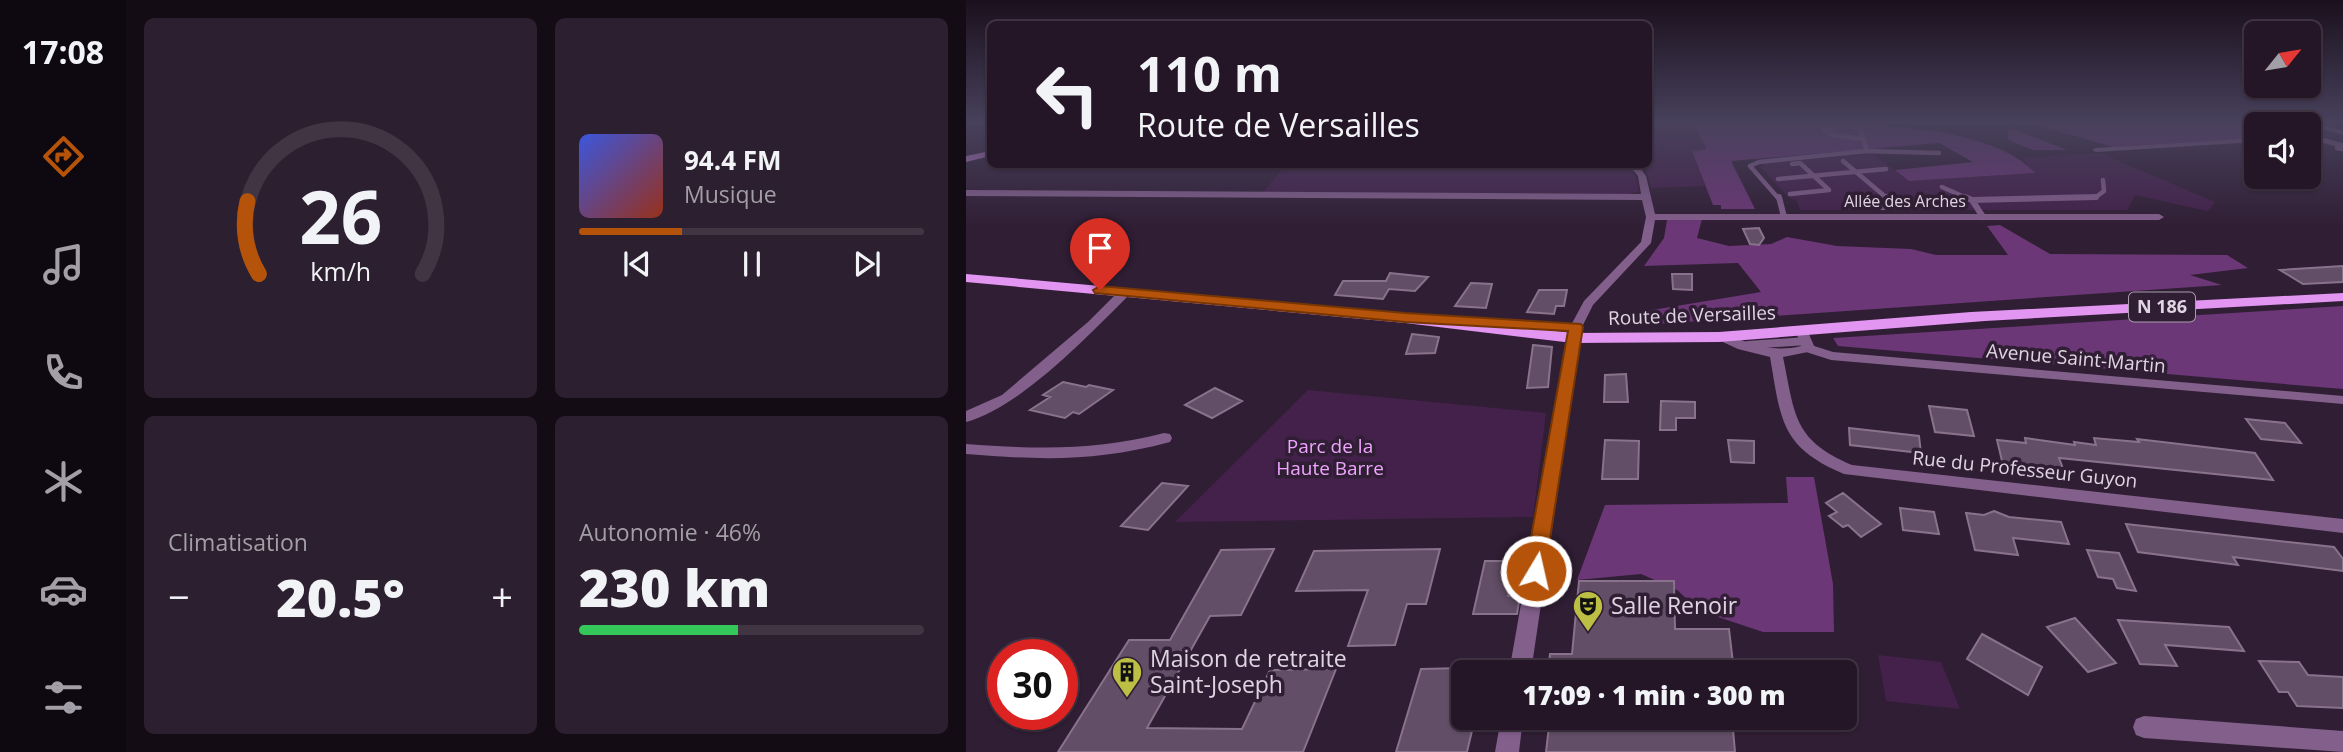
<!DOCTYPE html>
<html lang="fr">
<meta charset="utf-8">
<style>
:root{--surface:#241627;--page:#2c1f2f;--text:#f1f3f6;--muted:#a39fa7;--line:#413544;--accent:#b45309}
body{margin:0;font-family:"Open Sans",sans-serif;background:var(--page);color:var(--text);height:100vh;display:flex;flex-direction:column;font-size:26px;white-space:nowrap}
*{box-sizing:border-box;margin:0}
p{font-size:23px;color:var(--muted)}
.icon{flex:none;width:38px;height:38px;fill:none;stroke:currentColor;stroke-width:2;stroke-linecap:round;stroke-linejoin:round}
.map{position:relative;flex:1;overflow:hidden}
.panel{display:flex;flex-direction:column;gap:18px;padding:18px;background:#140c15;width:840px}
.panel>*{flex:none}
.banner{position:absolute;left:21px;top:21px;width:665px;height:147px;border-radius:10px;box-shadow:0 2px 5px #0004,0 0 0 2px var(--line);background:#241627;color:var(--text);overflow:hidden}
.needle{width:46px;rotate:60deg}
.controls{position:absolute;left:1278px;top:21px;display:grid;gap:14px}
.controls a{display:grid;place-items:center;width:77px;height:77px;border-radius:10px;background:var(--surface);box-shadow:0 2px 5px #0004,0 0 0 2px var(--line);font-size:35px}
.speed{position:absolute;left:21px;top:639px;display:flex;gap:14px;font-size:35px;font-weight:700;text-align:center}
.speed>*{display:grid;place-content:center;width:91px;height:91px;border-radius:50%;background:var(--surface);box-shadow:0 2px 5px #0004,0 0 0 2px var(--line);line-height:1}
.speed .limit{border:10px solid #d22;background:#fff;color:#111}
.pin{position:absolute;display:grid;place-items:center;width:60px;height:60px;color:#fff;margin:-72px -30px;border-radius:50% 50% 50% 0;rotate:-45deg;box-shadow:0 0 7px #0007}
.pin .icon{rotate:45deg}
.me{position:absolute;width:77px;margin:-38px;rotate:9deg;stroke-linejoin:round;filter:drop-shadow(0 0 5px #0008)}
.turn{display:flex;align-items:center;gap:24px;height:147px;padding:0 35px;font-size:32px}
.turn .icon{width:91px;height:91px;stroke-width:2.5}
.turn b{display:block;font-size:49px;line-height:60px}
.big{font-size:52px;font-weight:800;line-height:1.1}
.panel .widget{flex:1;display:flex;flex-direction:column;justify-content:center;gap:10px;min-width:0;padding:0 24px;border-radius:10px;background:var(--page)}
.panel .dial{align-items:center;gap:0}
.dial svg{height:182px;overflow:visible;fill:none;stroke:var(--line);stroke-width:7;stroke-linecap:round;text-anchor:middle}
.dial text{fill:var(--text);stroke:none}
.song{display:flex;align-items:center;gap:21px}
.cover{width:84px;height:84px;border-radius:10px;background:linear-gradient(135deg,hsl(230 70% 55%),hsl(10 70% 35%))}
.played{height:7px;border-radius:4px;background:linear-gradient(90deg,var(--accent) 30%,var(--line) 30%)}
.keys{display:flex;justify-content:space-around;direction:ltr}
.heat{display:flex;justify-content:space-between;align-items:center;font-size:38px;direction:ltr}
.charge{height:10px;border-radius:5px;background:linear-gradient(90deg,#34c759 46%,var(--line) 0)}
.panel .tiles{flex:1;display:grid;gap:18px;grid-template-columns:repeat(2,1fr)}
.trip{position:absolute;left:485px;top:660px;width:406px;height:70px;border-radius:10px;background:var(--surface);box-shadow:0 2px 5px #0004,0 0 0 2px var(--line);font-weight:800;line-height:70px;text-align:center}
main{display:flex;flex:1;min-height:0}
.dock{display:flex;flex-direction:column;width:126px;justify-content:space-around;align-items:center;background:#0e0910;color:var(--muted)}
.dock .icon{width:49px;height:49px}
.dock .on{color:var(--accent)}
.dock b{font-size:32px;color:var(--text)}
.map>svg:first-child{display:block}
</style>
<main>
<nav class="dock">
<b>17:08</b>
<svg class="icon on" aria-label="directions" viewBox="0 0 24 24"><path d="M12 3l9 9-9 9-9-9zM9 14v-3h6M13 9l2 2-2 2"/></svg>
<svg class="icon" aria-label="music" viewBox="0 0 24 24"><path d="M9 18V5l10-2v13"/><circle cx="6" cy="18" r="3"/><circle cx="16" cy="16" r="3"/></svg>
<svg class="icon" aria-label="phone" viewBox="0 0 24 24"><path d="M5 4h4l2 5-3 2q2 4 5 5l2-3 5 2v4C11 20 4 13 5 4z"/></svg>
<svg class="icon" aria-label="climate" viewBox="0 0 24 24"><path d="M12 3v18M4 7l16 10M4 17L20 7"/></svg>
<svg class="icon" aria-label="car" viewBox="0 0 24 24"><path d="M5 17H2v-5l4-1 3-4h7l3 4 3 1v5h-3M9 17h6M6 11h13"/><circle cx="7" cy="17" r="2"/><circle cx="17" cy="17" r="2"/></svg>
<svg class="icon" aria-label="filters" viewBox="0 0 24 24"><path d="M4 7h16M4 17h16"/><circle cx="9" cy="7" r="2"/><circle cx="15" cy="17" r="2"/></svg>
</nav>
<section class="panel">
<div class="tiles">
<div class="widget dial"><svg viewBox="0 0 100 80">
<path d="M14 69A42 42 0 1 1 86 69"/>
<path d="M14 69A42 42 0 0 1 9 37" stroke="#b45309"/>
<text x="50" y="56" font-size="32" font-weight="700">26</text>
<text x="50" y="72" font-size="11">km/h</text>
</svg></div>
<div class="widget">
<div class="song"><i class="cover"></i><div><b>94.4 FM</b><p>Musique</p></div></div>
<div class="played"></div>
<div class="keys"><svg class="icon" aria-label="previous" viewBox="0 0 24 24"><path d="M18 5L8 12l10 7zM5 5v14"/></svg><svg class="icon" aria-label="pause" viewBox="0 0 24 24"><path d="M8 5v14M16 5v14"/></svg><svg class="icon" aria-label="next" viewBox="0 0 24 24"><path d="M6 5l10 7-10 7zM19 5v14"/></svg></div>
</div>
<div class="widget"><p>Climatisation</p>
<div class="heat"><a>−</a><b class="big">20.5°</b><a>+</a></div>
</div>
<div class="widget"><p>Autonomie · 46%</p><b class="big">230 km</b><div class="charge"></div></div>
</div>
</section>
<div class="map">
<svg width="1377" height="752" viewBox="0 0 1377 752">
<rect width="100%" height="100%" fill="#301e34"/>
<path fill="#43214a" d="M683,122H726L742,150L726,151L739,186L685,188L679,165L682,164Z
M1134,153L1249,202L1242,211L1169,195L1161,210H834L831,201L822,197L794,167L799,163L907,154L943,181L1068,173L1056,158Z
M321,164L663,165L669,175L673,191L664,194L296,193Z
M342,390L580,413L567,517L209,522Z
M912,655L975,662L994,709L920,701Z"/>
<path fill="#6b3776" d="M726,122H915L919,126C964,129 1038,138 1069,173L943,181L929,170L1007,162L973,143L765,161L789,209H755V205H747L726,151L741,149Z
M1062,122H1291L1299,124H1290V138L1147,147Z
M1042,127L1101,150H1067L1042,140Z
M736,219L731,238L763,246L805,244L821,237L871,246L945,249L970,255H1042L1021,226L1034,225L1084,254L1261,255L1282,268L1224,275L1256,285L691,324L680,311L795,292L772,263L678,266L698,238L701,220Z
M1377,306V389L872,346L867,338Z
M820,477H848L867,584L868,632H797L734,611L711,590L675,574L611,580L639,505L822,503Z"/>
<path fill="#624e66" stroke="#88728c" stroke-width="2" d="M793,228L798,238L793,245L784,244L777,229Z
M1377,266V282L1337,284L1314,270Z
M424,273L462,277L449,291L423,289L417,299L369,295L377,281H420Z
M706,274H726V290L707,289Z
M505,283L526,284L520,308L489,306Z
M573,290H601L598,306H590L588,314L561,312Z
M446,334L473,337L469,353L440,354Z
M567,345L586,347L582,387L561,388Z
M660,374L662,402H638L639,375Z
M97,382L120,387L123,385L147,390L113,414L107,412L99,418L64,410L84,397L77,395Z
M249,388L276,401L246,418L219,405Z
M695,401L729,402V418H710V430H694Z
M963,406L1001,410L1008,436L969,432Z
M1280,419L1319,423L1335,443L1295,439Z
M883,428L953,436L955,453L884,445Z
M1059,438L1109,445L1108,442L1130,445L1128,438L1173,442L1171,439L1289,453L1307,480L1093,458L1098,471L1042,466L1041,462L1036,461L1031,440L1060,443Z
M639,440L673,441L672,479H636Z
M762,440L788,441V463L765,462Z
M196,483L222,486L182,530L155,526Z
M877,493L915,524L895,537L882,525L877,527L863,516L871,512L860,503Z
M934,508L968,512L973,534L937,530Z
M1028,511L1043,517L1095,522L1103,544L1047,538L1052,555L1009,550L1000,513L1018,515Z
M1160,524L1368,547L1377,559V571L1267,557L1272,565L1172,552Z
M308,549L275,615L244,616L181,728L276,729L304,670L370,669L337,752H92L163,640H204L255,550Z
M474,549L460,604H441L429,645L382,646L402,590L330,591L348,551Z
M1121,550L1153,553L1170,591L1151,588L1147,579L1132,577Z
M519,561H549L542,596H554L551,614H507Z
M613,581H708L709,629H763L768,672H582L584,654H606Z
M1109,618L1150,663L1122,672L1081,627Z
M1152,620L1263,627L1278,651L1199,645L1211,666L1174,664Z
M1016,634L1076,667L1062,695L1001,659Z
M1293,661L1333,662L1342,675L1377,677V708L1331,706L1322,692H1313Z
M497,668V718H509L501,752H430L455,669Z
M584,718H766L769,752H580Z"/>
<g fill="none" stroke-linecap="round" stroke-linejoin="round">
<path stroke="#835f8b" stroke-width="4.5" d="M897,139L867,135L857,130L882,124L894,128L901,151L973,153
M1371,148L1377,149
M877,161L922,199
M812,179L920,169
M976,187L1003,199
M824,194L863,190L834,163L826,164
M813,199L784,166L793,162L901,151
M1060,199L1130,197L1138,191L1137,180"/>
<path stroke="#835f8b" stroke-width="6" d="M813,197L818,217
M999,197L1006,200
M916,207H932L920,197
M1017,217L1006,200L1130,197"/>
<path stroke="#835f8b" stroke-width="8" d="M782,345L841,341"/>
<path fill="#835f8b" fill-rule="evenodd" d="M1335,122H1346L1377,131V135Z
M1342,134L1377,143V148L1342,139Z
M1290,138V142L1130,152L1126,150L1130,148Z
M662,164H671L680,176L689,214H1193L1198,217L1193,220H689L685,243L627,305L616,327L565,672H543L604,327L618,301L675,242L680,217L676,200L0,196V190L675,194L672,176Z
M159,288L163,289V295C124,334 54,408 0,422V411L36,395L122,322L155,289Z
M836,328L842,332L849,348L847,351L817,357C829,415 827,440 886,465L1377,519V533L878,474C814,447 815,420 804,357L772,349L746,337L753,333C782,341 803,354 835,346L830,332Z
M198,433L204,434L206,438L204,442C129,462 76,460 0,454V444C70,449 130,451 198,433Z
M1178,716L1377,731V752L1178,738L1170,735L1167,727L1170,719Z
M535,718H557L553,752H529Z"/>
<path fill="#835f8b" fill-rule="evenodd" d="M842,344L867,352L1377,396V404L865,360L837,351L835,348L837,345Z"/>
<path fill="#b97ec5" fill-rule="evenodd" d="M24,151V156L0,162V156Z"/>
<path fill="#e296f2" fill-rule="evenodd" d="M0,274L439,313L607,333L753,332L1005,312L1377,293V301L1019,321L753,342L607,343L439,323L0,282Z"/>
</g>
<linearGradient id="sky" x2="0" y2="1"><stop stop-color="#1a101d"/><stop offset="0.54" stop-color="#48415c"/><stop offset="1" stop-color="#48415c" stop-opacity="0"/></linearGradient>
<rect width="1377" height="227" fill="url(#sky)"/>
<path fill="#b45309" stroke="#753606" stroke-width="2" d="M134,286L439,313L615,324L617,327L578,577L570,580L563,577L559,571L602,331L439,322L129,293L127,290Z"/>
<defs>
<g id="theatre-pin" transform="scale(1.575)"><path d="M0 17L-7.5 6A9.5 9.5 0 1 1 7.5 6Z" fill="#bcbf43" stroke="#301e34"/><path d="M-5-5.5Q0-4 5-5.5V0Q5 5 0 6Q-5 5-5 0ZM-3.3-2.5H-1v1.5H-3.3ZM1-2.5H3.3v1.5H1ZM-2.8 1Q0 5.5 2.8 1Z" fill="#111"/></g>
<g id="building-pin" transform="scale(1.575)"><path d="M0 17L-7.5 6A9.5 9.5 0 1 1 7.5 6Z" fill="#bcbf43" stroke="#301e34"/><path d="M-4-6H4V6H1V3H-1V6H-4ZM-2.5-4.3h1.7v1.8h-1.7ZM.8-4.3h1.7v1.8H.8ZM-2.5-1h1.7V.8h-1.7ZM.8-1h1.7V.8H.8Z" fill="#111"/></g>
</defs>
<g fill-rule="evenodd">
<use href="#theatre-pin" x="622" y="606"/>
<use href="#building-pin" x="161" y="672"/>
</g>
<g text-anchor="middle" stroke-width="7" stroke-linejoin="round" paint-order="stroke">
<g font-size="16" fill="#e0d4e2" stroke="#301e34">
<text x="939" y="207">Allée des Arches</text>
</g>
<rect fill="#301e34" stroke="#ab9dae" stroke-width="2" x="1163" y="292.5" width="66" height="29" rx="5"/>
<g font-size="18" font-weight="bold" fill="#e0d4e2">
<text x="1196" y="313">N 186</text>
</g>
<g font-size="19" fill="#e0d4e2" stroke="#301e34">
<text transform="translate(726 315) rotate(-2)" y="7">Route de Versailles</text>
<text transform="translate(1110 358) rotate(5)" y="7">Avenue Saint-Martin</text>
<text transform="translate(1059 469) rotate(6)" y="7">Rue du Professeur Guyon</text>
</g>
<g font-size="19" fill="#efa4fe" stroke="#301e34">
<text x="364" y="453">Parc de la<tspan x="364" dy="22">Haute Barre</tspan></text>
</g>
<g font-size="23" fill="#e0d4e2" stroke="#301e34" text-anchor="start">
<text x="645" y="614">Salle Renoir</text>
<text x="184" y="667">Maison de retraite<tspan x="184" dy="26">Saint-Joseph</tspan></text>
</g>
</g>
</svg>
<div class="controls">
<a><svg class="needle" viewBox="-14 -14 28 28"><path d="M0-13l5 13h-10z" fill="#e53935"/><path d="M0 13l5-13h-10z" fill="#a39fa7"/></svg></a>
<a><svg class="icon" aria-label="sound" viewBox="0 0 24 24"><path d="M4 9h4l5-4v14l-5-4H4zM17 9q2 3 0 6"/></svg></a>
</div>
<div class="speed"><div class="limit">30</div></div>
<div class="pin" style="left:134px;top:290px;background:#d93025"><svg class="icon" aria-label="arrive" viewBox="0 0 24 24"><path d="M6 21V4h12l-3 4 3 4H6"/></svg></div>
<svg class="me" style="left:570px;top:571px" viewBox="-20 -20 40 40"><circle r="17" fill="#b45309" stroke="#fff" stroke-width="3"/><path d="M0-11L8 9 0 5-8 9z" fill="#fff"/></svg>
<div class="trip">17:09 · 1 min · 300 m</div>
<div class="banner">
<div class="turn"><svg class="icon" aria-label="left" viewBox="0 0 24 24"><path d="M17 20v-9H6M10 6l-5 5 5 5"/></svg><div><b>110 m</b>Route de Versailles</div></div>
</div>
</div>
</main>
